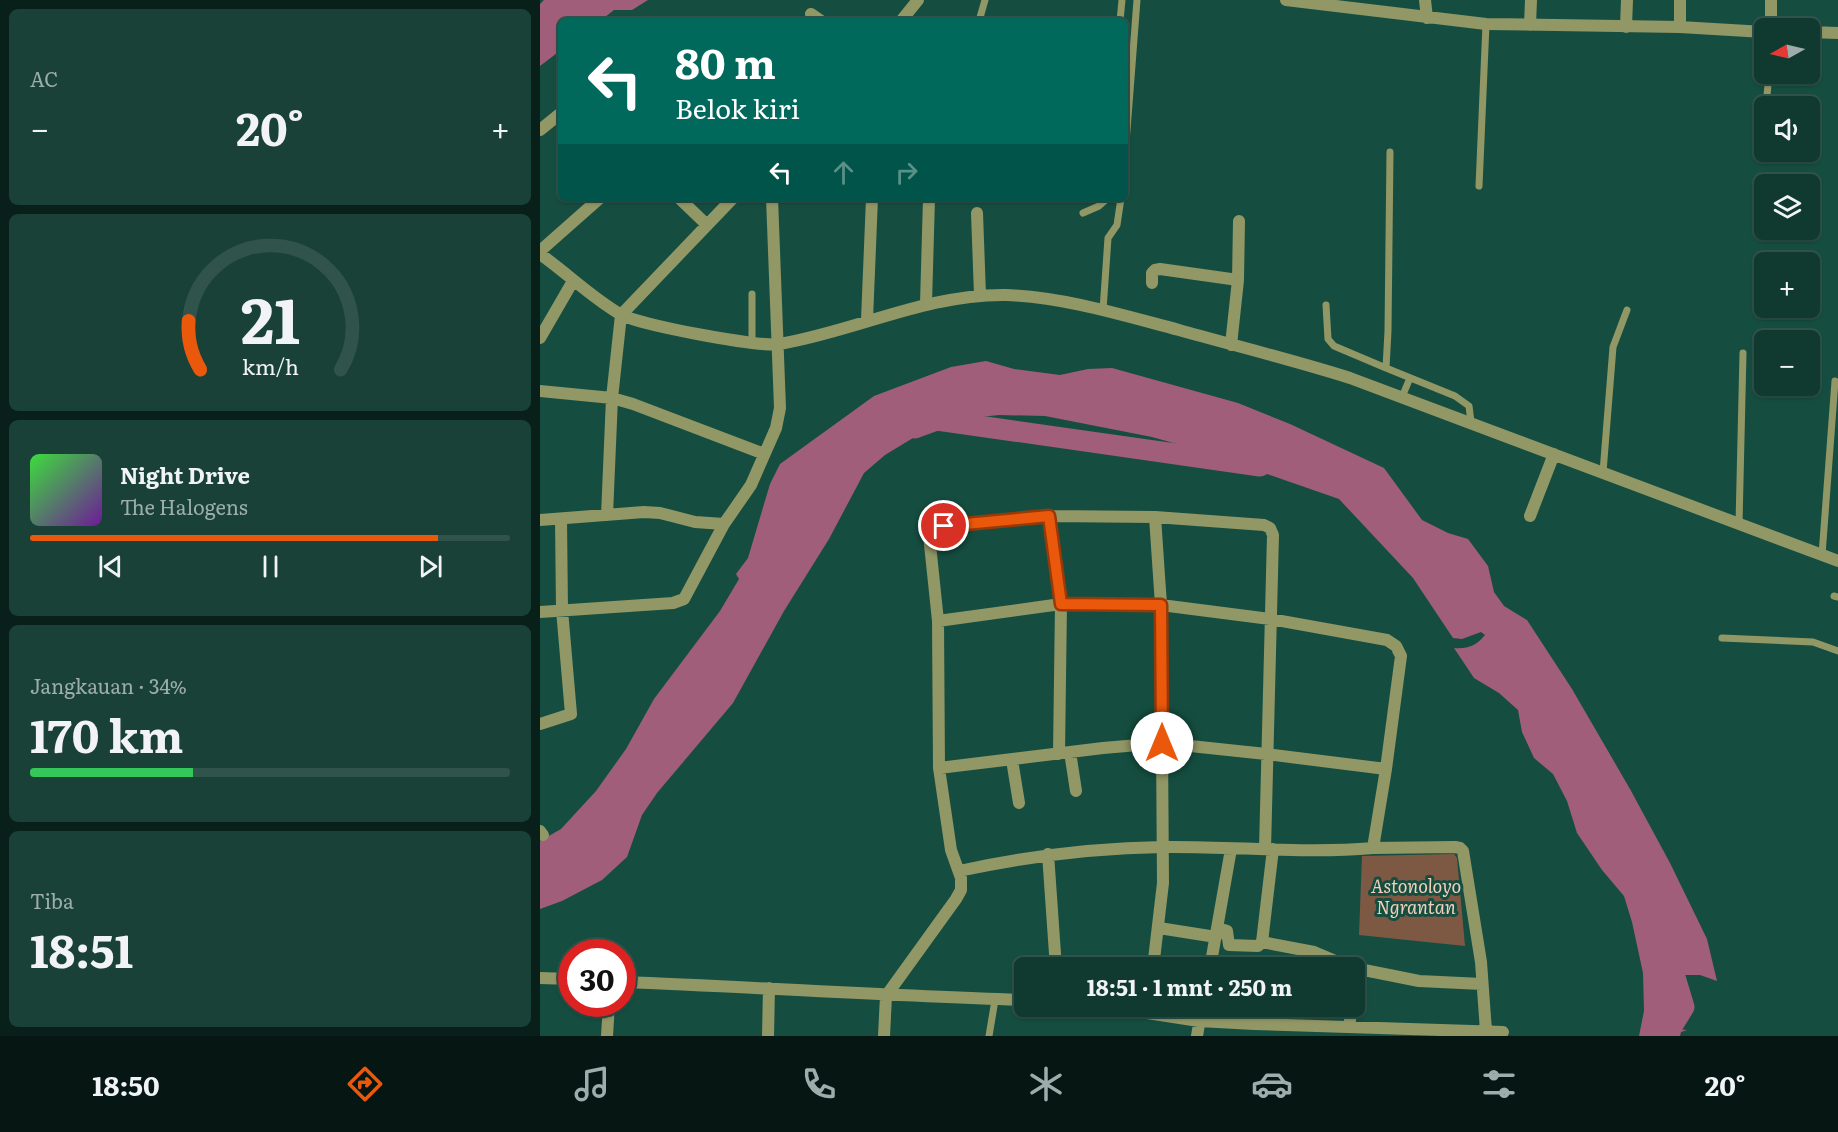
<!DOCTYPE html>
<html lang="id">
<meta charset="utf-8">
<style>
:root{--surface:#103a30;--page:#194138;--text:#f1f3f6;--muted:#9cadab;--line:#30544c;--accent:#ea580c}
body{margin:0;font-family:Literata,serif;background:var(--page);color:var(--text);height:100vh;display:flex;flex-direction:column;font-size:22px;white-space:nowrap}
*{box-sizing:border-box;margin:0}
p{font-size:20px;color:var(--muted)}
.icon{flex:none;width:33px;height:33px;fill:none;stroke:currentColor;stroke-width:2;stroke-linecap:round;stroke-linejoin:round}
.map{position:relative;flex:1;overflow:hidden}
.sheet{display:flex;flex-direction:column;gap:9px;padding:9px;background:#09201a;width:540px}
.sheet>*{flex:none}
.banner{position:absolute;left:18px;top:18px;width:570px;height:183px;border-radius:9px;box-shadow:0 2px 4px #0004,0 0 0 2px var(--line);background:#00695c;color:#fff;overflow:hidden}
.needle{width:39px;rotate:262deg}
.buttons{position:absolute;left:1214px;top:18px;display:grid;gap:12px}
.buttons a{display:grid;place-items:center;width:66px;height:66px;border-radius:9px;background:var(--surface);box-shadow:0 2px 4px #0004,0 0 0 2px var(--line);font-size:30px}
.speed{position:absolute;left:18px;top:939px;display:flex;gap:12px;font-size:30px;font-weight:700;text-align:center}
.speed>*{display:grid;place-content:center;width:78px;height:78px;border-radius:50%;background:var(--surface);box-shadow:0 2px 4px #0004,0 0 0 2px var(--line);line-height:1}
.speed .limit{border:9px solid #d22;background:#fff;color:#111}
.pin{position:absolute;display:grid;place-items:center;width:51px;height:51px;color:#fff;margin:-26px;border:3px solid #fff;border-radius:50%;box-shadow:0 2px 6px #0007}
.me{position:absolute;width:66px;margin:-33px;rotate:0deg;stroke-linejoin:round;filter:drop-shadow(0 0 4px #0008)}
.turn{display:flex;align-items:center;gap:21px;height:126px;padding:0 18px;font-size:27px}
.turn .icon{width:78px;height:78px;stroke-width:2.5}
.turn b{display:block;font-size:42px;line-height:51px}
.lanes{display:flex;align-items:center;height:57px;padding:0 18px;background:#0003;justify-content:center;gap:30px;direction:ltr}
.lanes .off{opacity:.35}
.big{font-size:45px;font-weight:700;line-height:1.1}
.sheet .card{flex:1;display:flex;flex-direction:column;justify-content:center;gap:9px;min-width:0;padding:0 21px;border-radius:9px;background:var(--page)}
.sheet .dial{align-items:center;gap:0}
.dial svg{height:156px;overflow:visible;fill:none;stroke:var(--line);stroke-width:7;stroke-linecap:round;text-anchor:middle}
.dial text{fill:var(--text);stroke:none}
.song{display:flex;align-items:center;gap:18px}
.cover{width:72px;height:72px;border-radius:9px;background:linear-gradient(135deg,hsl(120 70% 55%),hsl(280 70% 35%))}
.played{height:6px;border-radius:3px;background:linear-gradient(90deg,var(--accent) 85%,var(--line) 85%)}
.keys{display:flex;justify-content:space-around;direction:ltr}
.heat{display:flex;justify-content:space-between;align-items:center;font-size:33px;direction:ltr}
.charge{height:9px;border-radius:4px;background:linear-gradient(90deg,#34c759 34%,var(--line) 0)}
.trip{position:absolute;left:474px;top:957px;width:351px;height:60px;border-radius:9px;background:var(--surface);box-shadow:0 2px 4px #0004,0 0 0 2px var(--line);font-weight:700;line-height:60px;text-align:center}
.tabs{display:flex;height:96px;justify-content:space-around;align-items:center;background:#061713;color:var(--muted)}
.tabs .icon{width:42px;height:42px}
.tabs .selected{color:var(--accent)}
.tabs b{font-size:27px;color:var(--text)}
main{display:flex;flex:1;min-height:0}
.map>svg:first-child{display:block}
</style>
<main>
<section class="sheet">
<div class="card"><p>AC</p>
<div class="heat"><a>−</a><b class="big">20°</b><a>+</a></div>
</div>
<div class="card dial"><svg viewBox="0 0 100 80">
<path d="M14 69A42 42 0 1 1 86 69"/>
<path d="M14 69A42 42 0 0 1 8 44" stroke="#ea580c"/>
<text x="50" y="56" font-size="32" font-weight="700">21</text>
<text x="50" y="72" font-size="11">km/h</text>
</svg></div>
<div class="card">
<div class="song"><i class="cover"></i><div><b>Night Drive</b><p>The Halogens</p></div></div>
<div class="played"></div>
<div class="keys"><svg class="icon" aria-label="previous" viewBox="0 0 24 24"><path d="M18 5L8 12l10 7zM5 5v14"/></svg><svg class="icon" aria-label="pause" viewBox="0 0 24 24"><path d="M8 5v14M16 5v14"/></svg><svg class="icon" aria-label="next" viewBox="0 0 24 24"><path d="M6 5l10 7-10 7zM19 5v14"/></svg></div>
</div>
<div class="card"><p>Jangkauan · 34%</p><b class="big">170 km</b><div class="charge"></div></div>
<div class="card"><p>Tiba</p><b class="big">18:51</b></div>
</section>
<div class="map">
<svg width="1298" height="1036" viewBox="0 0 1298 1036">
<rect width="100%" height="100%" fill="#154e40"/>
<path fill="#7d5943" d="M914,854L917,858L925,946L819,935L822,856Z"/>
<path fill="#a05e7a" d="M4,0H108L92,10H74L60,21H21V50L0,66V4Z
M446,361L474,369L520,375L548,369L572,368L698,403L750,424L844,468L882,520L908,533L928,539L948,566L954,592L964,606L987,620L1032,689L1090,789L1130,863L1167,939L1177,981L1160,975H1144C1141,984 1144,993 1143,1003L1139,1007L1138,1013L1133,1019L1138,1029L1147,1030L1141,1032L1140,1036H1099L1104,1011L1103,973L1092,922L1084,896L1062,870L1037,833L1027,801L1013,774L994,758L982,732L978,710L959,693L934,678L914,648C928,649 936,646 945,635L941,632L922,639L913,638L873,578L799,499L655,449L612,437L505,416L459,415L401,421L345,455L324,473L289,539L244,611L193,703L117,793L102,815L87,857L62,880L22,901L0,909V841L21,829L56,791L86,749L114,699L180,611L199,579L196,574L208,558L230,484L240,464L334,396L411,367Z"/>
<g fill="none" stroke-linecap="round" stroke-linejoin="round">
<path stroke="#a05e7a" stroke-width="21" d="M375,428L397,420L720,466
M1126,1036L1144,1007L1135,977"/>
<path stroke="#929766" stroke-width="7" d="M439,21L445,0
M580,21L582,0
M1226,106L1229,74
M585,156L597,0
M939,186L946,24
M543,213L559,206L568,198
M786,305L788,339L794,346L846,368L848,331L850,152
M563,310L568,238L577,225L581,198
M212,342V294
M846,368L915,396L929,406L931,422
M862,397L870,378
M1063,472L1073,347L1087,310
M1199,524L1203,353
M1282,555L1295,381
M1294,596L1298,597
M1182,638L1273,642L1298,651
M714,1024L715,1006
M449,1036L455,1000"/>
<path stroke="#929766" stroke-width="12" d="M746,0L946,24L1140,27L1224,32
M885,0L887,18
M1231,0V28
M271,14L281,21
M361,21L378,0
M990,25L991,0
M1086,27L1087,0
M1140,27V0
M1269,32L1298,33
M0,130L21,113
M139,198L166,224
M437,213L440,295
M0,251L60,198
M0,254C27,273 51,297 80,314C95,324 221,348 240,344C316,331 387,294 465,295C524,297 582,315 639,330C696,346 753,360 810,378L1298,561
M612,283V273L615,270L620,269L698,280
M386,304L389,198
M327,320L332,198
M0,338L33,281
M691,345L698,280L699,221
M0,391L72,398L93,404L224,454
M67,515L72,398L81,315L193,198
M509,516L521,604L519,754
M990,516L1014,454
M0,520L104,512L120,513L155,522L184,524
M0,612L133,603L144,599L184,524L211,485L236,428L240,408L232,198
M398,621L521,604L621,605L730,619L847,640L856,646L861,656L846,769L833,848C763,854 693,846 623,847C552,848 488,856 419,871
M0,724L31,714L22,610L21,519
M530,752L536,791
M472,760L479,803
M399,768L563,748L622,743L726,754L846,769
M0,831L3,835
M833,848L915,847L920,848L923,851L941,962L946,1031
M508,854L516,968
M619,928L676,937
M678,928L687,931L689,945L718,946L722,942L733,849
M722,942L774,952L812,968
M613,968L623,883L621,605L615,517
M670,968L691,849
M814,968L879,981L942,984
M0,978L32,979
M82,982C217,987 350,996 484,1000
M814,993L818,970
M561,1006L659,1021L714,1024L963,1032
M809,1027L812,1006
M67,1036L69,1004
M228,1036L229,988
M344,1036L346,996L416,899L421,890V878L411,850L399,768L398,621L389,535L390,529L395,527L509,516L615,517L724,525L730,528L733,535L725,849
M657,1036L662,1006"/>
</g>
<g fill="none" stroke-linecap="round" stroke-linejoin="round">
<g stroke="#983908" stroke-width="15">
<path id="route" d="M404,526L509,516L521,604L621,605L622,743"/>
</g>
<use href="#route" stroke="#ea580c" stroke-width="10"/>
</g>
<g text-anchor="middle" stroke-width="6" stroke-linejoin="round" paint-order="stroke">
<g font-size="18" font-style="italic" fill="#f4d0bb" stroke="#154e40">
<text x="876" y="893">Astonoloyo<tspan x="876" dy="21">Ngrantan</tspan></text>
</g>
</g>
</svg>
<div class="buttons">
<a><svg class="needle" viewBox="-14 -14 28 28"><path d="M0-13l5 13h-10z" fill="#e53935"/><path d="M0 13l5-13h-10z" fill="#9cadab"/></svg></a>
<a><svg class="icon" aria-label="sound" viewBox="0 0 24 24"><path d="M4 9h4l5-4v14l-5-4H4zM17 9q2 3 0 6"/></svg></a>
<a><svg class="icon" aria-label="layers" viewBox="0 0 24 24"><path d="M12 4l9 5-9 5-9-5zM3 14l9 5 9-5"/></svg></a>
<a>+</a>
<a>−</a>
</div>
<div class="speed"><div class="limit">30</div></div>
<div class="pin" style="left:404px;top:526px;background:#d93025"><svg class="icon" aria-label="arrive" viewBox="0 0 24 24"><path d="M6 21V4h12l-3 4 3 4H6"/></svg></div>
<svg class="me" style="left:622px;top:743px" viewBox="-20 -20 40 40"><circle r="19" fill="#fff"/><path d="M0-13L10 11 0 6-10 11z" fill="#ea580c"/></svg>
<div class="trip">18:51 · 1 mnt · 250 m</div>
<div class="banner">
<div class="turn"><svg class="icon" aria-label="left" viewBox="0 0 24 24"><path d="M17 20v-9H6M10 6l-5 5 5 5"/></svg><div><b>80 m</b>Belok kiri</div></div>
<div class="lanes"><svg class="icon" aria-label="left" viewBox="0 0 24 24"><path d="M17 20v-9H6M10 6l-5 5 5 5"/></svg><svg class="icon off" aria-label="ahead" viewBox="0 0 24 24"><path d="M12 20V5M6 11l6-6 6 6"/></svg><svg class="icon off" aria-label="right" viewBox="0 0 24 24"><path d="M7 20v-9h11M14 6l5 5-5 5"/></svg></div>
</div>
</div>
</main>
<nav class="tabs">
<b>18:50</b>
<svg class="icon selected" aria-label="directions" viewBox="0 0 24 24"><path d="M12 3l9 9-9 9-9-9zM9 14v-3h6M13 9l2 2-2 2"/></svg>
<svg class="icon" aria-label="music" viewBox="0 0 24 24"><path d="M9 18V5l10-2v13"/><circle cx="6" cy="18" r="3"/><circle cx="16" cy="16" r="3"/></svg>
<svg class="icon" aria-label="phone" viewBox="0 0 24 24"><path d="M5 4h4l2 5-3 2q2 4 5 5l2-3 5 2v4C11 20 4 13 5 4z"/></svg>
<svg class="icon" aria-label="climate" viewBox="0 0 24 24"><path d="M12 3v18M4 7l16 10M4 17L20 7"/></svg>
<svg class="icon" aria-label="car" viewBox="0 0 24 24"><path d="M5 17H2v-5l4-1 3-4h7l3 4 3 1v5h-3M9 17h6M6 11h13"/><circle cx="7" cy="17" r="2"/><circle cx="17" cy="17" r="2"/></svg>
<svg class="icon" aria-label="filters" viewBox="0 0 24 24"><path d="M4 7h16M4 17h16"/><circle cx="9" cy="7" r="2"/><circle cx="15" cy="17" r="2"/></svg>
<b>20°</b>
</nav>
